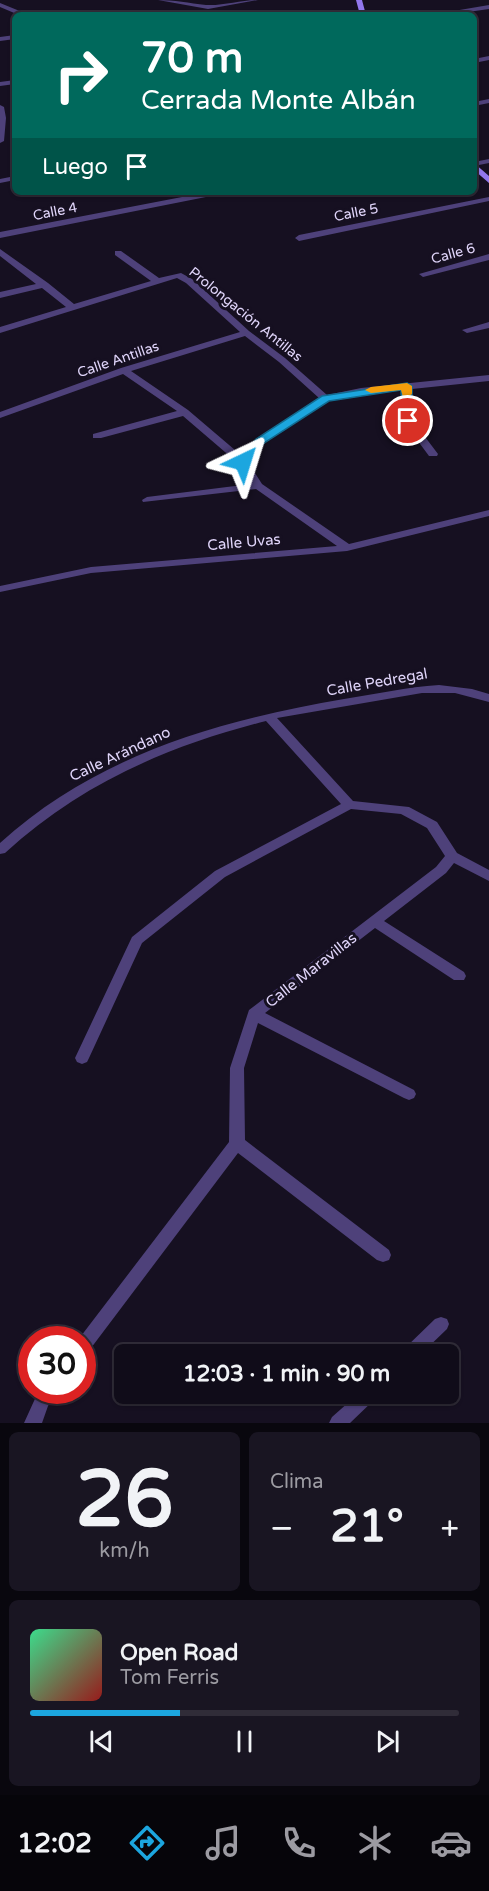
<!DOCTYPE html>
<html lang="es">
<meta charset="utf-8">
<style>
:root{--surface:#100c19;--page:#191522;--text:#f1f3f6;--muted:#9c9ba2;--line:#302c38;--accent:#1ca6df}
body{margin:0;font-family:"Varela Round",sans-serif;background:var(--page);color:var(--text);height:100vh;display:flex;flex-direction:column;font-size:22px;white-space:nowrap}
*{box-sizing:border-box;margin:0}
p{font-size:20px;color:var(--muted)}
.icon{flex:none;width:33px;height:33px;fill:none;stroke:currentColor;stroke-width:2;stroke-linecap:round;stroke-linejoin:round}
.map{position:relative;height:1423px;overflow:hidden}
.side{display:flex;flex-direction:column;gap:9px;padding:9px;background:#09070e;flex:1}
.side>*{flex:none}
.hud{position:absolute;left:12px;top:12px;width:465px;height:183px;border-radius:9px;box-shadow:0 2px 4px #0004,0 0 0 2px var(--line);background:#00695c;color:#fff;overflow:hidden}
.speed{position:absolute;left:18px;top:1326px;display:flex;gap:12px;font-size:30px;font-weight:700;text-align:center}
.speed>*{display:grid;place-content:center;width:78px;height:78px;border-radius:50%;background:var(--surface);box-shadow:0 2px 4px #0004,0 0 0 2px var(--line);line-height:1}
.speed .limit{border:9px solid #d22;background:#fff;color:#111}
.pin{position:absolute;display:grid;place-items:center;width:51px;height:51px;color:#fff;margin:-26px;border:3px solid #fff;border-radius:50%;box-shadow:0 2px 6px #0007}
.me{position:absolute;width:66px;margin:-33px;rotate:41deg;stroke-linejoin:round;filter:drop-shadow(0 0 4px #0008)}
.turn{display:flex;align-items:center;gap:21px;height:126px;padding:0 30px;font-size:27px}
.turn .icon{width:78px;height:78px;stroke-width:2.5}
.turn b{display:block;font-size:42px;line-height:51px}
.then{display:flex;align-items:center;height:57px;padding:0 30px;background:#0003;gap:12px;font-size:22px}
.big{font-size:45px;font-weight:700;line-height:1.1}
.side .widget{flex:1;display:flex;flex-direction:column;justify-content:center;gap:9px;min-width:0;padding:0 21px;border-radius:9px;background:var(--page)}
.side .dial{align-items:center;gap:0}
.dial b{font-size:78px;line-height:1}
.song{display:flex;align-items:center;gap:18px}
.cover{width:72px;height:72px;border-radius:9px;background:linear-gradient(135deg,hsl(150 70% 55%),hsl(0 70% 35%))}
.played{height:6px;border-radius:3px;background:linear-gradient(90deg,var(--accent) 35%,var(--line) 35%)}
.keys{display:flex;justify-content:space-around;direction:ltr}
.heat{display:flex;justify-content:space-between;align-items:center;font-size:33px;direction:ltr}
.side .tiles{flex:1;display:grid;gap:9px;grid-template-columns:1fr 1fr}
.widget:last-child{grid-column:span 2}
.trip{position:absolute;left:114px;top:1344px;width:345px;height:60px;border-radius:9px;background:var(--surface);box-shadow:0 2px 4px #0004,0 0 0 2px var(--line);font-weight:700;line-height:60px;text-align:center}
.tab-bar{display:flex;height:96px;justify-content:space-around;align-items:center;background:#06050a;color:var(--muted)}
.tab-bar .icon{width:42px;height:42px}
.tab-bar .on{color:var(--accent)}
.tab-bar b{font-size:27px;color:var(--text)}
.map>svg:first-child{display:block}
</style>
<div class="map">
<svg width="489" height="1423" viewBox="0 0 489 1423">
<rect width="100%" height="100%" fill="#161021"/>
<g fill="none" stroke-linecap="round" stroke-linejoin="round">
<path fill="#4e417a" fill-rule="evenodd" d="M489,99V103L474,106V102Z"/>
<path fill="#4e417a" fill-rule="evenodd" d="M158,0C174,0 189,3 206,5C223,6 241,0 258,0L208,9Z
M0,3L27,14L28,15H19L0,7Z
M489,5V9L447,15H430Z
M15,35V39L0,41V37Z
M489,56V60L474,63V59Z
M15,80V84L0,86V82Z
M0,105L4,107L6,118L4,141L0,143Z
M489,159V163L474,166V162Z
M15,176V180L0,183V179Z
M208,192H225L221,194L0,238V232Z
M489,197V201L299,241L295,238L299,235Z
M0,249L48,283L74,304L151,281L115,255V251H121L159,278L181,273L192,279L249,331L285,358L327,395L361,388L489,375V381L412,389L413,421L438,454L437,456H429L403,421L402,390L361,394L328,400L264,443L248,462L262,484L349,544L489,510V516L347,551L91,573L0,592V586L91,567L337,546L256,489L143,502L142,500L147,497L251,484L239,464L183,416L101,438H93V434L177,411L123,374L0,418V412L121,368L240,332L186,283L177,278L0,333V327L66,307L42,288L0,298V292L36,284L0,256ZM245,336L279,362L319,398L256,439L242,456L188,410L131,371Z
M489,254V260L423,277L419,274Z
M489,322V328L467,333L462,330Z
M439,685L472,689L489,694V702L455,693H422L277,718L353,801L409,807L437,822L457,853L489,870V881L454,863L446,873L384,921L464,972L466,976L464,980H454L375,928L265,1013L414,1090L416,1094L414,1098L409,1100L404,1098L258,1023L244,1068L245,1140L389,1250L391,1255L389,1260L383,1262L377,1260L238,1153L88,1352L82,1354V1340H78L229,1142L230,1068L249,1010L436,867L445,856L427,828L401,814L351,809L225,877L142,943L89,1058L87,1062L82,1064L77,1062L75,1058L132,937L215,871L341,804L266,721C168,746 80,784 5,853L0,854V843C97,755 218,721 344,699C376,694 407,687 439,685Z
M441,1317L447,1319L449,1324L447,1329L421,1354H402L404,1349L435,1319Z
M39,1390H57L48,1406L42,1423H24Z
M358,1394H378L375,1399L350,1423H329L332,1417Z"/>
<path fill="#9278ee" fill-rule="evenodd" d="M356,0H362L366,15H360Z
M474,163L489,176V183L474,170Z"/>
</g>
<path fill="#1ca6df" stroke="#126c91" stroke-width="1.5" d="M407,383L412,386V424L408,425L402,421L401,390L329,401L264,443L247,464L243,465L237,462L256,439L322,396Z"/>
<path fill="#f59e0b" d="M407,383L412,386V394L407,398L403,397L401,390L371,393L365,390L371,387Z"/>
<g text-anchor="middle" stroke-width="6" stroke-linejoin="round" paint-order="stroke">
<g font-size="14" fill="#e0d5fa" stroke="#161021">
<text transform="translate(55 211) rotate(-11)" y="5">Calle 4</text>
<text transform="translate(356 212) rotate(-11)" y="5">Calle 5</text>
<text transform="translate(453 253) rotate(-15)" y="5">Calle 6</text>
<text transform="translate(246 314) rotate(39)" y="5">Prolongación Antillas</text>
<text transform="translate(118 359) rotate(-19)" y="5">Calle Antillas</text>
</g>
<g font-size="15" fill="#e0d5fa" stroke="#161021">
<text transform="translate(244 542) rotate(-5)" y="5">Calle Uvas</text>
<text transform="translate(377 682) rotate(-10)" y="5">Calle Pedregal</text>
<text transform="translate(120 754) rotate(-25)" y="5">Calle Arándano</text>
<text transform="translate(311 970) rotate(-38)" y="5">Calle Maravillas</text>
</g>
</g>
</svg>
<div class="speed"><div class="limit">30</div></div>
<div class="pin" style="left:408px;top:421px;background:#d93025"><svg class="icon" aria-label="arrive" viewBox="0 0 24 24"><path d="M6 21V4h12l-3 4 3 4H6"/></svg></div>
<svg class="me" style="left:243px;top:462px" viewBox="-20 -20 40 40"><path d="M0-17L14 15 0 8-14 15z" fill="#1ca6df" stroke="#fff" stroke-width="4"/></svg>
<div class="trip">12:03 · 1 min · 90 m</div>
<div class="hud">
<div class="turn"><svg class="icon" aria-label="right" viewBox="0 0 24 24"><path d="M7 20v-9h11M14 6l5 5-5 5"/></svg><div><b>70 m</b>Cerrada Monte Albán</div></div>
<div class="then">Luego<svg class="icon" aria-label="arrive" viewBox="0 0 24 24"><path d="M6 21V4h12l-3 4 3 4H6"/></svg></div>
</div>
</div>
<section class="side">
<div class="tiles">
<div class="widget dial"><b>26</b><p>km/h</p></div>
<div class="widget"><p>Clima</p>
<div class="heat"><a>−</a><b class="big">21°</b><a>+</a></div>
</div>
<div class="widget">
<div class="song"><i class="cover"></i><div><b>Open Road</b><p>Tom Ferris</p></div></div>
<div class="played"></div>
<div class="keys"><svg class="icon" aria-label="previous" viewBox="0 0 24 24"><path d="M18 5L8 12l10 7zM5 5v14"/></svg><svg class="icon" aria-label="pause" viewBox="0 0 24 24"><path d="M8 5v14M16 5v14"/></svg><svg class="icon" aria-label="next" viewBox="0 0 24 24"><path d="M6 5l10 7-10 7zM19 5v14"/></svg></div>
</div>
</div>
</section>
<nav class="tab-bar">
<b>12:02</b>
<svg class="icon on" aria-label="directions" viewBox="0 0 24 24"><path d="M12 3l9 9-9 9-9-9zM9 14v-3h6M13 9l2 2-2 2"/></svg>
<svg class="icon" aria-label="music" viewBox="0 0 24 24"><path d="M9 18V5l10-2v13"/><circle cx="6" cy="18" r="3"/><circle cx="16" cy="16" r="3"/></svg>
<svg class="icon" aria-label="phone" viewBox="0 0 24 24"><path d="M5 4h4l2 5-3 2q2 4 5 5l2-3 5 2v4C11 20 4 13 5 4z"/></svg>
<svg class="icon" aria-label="climate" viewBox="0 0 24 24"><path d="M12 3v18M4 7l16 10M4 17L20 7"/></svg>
<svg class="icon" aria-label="car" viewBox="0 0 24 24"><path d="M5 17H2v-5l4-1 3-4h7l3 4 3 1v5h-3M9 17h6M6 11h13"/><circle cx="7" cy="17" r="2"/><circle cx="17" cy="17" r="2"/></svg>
</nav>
